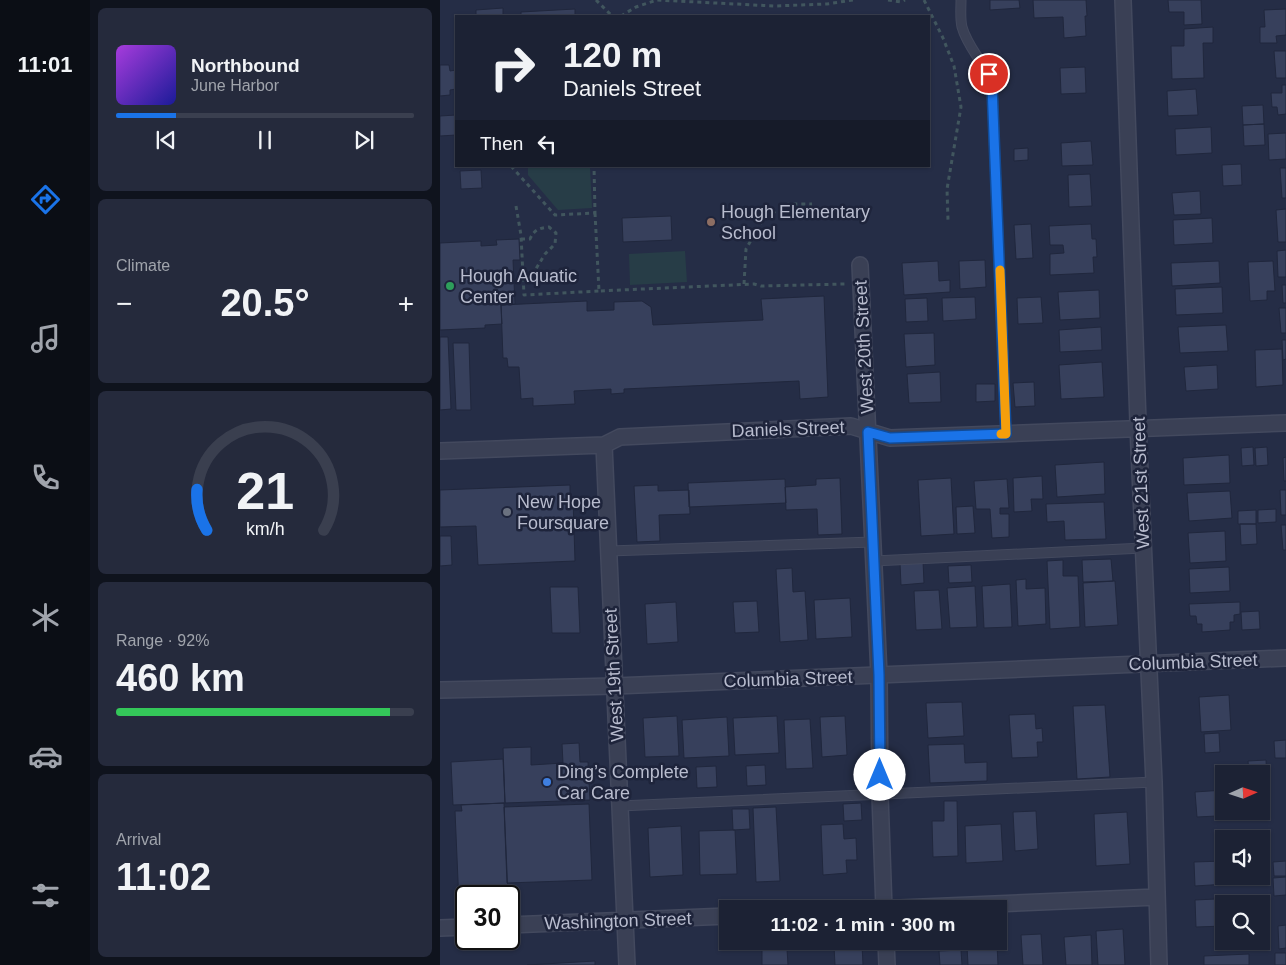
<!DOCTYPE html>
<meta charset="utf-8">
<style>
:root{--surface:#1c2234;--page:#252a3c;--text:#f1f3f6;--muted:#a0a4ac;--line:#3a3f4f;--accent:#1a73e8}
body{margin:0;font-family:Helvetica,sans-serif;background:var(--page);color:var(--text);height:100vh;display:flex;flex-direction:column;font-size:19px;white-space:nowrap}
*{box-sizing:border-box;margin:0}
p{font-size:16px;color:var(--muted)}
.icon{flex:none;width:28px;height:28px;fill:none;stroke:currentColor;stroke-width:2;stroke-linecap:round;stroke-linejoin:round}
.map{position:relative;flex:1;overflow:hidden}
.sheet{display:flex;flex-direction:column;gap:8px;padding:8px;background:#0f131d;width:350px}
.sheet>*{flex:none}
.top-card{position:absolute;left:15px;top:15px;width:475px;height:152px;border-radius:0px;box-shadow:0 1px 4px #0004,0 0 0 1px var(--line);background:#1c2234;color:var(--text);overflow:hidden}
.needle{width:32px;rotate:87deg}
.fabs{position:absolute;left:775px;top:765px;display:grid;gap:10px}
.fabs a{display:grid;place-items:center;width:55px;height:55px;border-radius:0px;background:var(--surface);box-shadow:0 1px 4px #0004,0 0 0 1px var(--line);font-size:25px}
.speed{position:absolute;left:15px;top:885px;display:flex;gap:10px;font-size:25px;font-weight:700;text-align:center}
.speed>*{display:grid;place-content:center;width:65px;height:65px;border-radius:50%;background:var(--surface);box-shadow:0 1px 4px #0004,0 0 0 1px var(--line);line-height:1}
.speed .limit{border:2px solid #111;border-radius:8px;background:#fff;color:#111}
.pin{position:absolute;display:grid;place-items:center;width:42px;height:42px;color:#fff;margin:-21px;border:2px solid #fff;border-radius:50%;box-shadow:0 1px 5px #0007}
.me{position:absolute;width:55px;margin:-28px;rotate:0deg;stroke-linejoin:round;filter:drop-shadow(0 0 4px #0008)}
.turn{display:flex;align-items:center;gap:18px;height:105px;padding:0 25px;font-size:22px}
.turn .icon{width:65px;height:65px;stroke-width:2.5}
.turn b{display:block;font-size:35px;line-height:42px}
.then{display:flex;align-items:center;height:48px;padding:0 25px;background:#0003;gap:10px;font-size:19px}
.big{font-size:38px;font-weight:700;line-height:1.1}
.sheet .tile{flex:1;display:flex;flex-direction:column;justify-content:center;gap:8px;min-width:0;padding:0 18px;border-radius:8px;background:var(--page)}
.sheet .dial{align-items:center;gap:0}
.dial svg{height:130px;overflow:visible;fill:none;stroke:var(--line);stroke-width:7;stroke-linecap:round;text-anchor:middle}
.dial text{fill:var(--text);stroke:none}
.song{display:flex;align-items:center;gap:15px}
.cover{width:60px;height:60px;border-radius:8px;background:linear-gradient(135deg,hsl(280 70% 55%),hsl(240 70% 35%))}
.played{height:5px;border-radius:2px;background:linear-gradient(90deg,var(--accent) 20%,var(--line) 20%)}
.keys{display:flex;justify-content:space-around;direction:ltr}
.heat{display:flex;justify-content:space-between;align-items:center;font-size:28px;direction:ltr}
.charge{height:8px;border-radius:4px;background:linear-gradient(90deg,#34c759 92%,var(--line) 0)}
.trip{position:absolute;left:279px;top:900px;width:288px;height:50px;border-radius:0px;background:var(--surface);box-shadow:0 1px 4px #0004,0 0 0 1px var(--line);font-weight:700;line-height:50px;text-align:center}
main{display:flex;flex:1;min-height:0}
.dock{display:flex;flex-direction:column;width:90px;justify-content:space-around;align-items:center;background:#0b0e15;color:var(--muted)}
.dock .icon{width:35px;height:35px}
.dock .selected{color:var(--accent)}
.dock b{font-size:22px;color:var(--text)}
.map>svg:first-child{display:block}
</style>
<main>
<nav class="dock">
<b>11:01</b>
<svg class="icon selected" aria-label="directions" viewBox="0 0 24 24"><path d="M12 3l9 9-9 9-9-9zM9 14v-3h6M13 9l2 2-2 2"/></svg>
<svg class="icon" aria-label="music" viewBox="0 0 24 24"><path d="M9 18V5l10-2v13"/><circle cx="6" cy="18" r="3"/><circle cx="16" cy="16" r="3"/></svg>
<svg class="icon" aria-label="phone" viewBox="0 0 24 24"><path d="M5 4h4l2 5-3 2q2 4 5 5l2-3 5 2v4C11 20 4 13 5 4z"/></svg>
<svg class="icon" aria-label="climate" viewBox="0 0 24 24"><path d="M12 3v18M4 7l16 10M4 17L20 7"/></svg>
<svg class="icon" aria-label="car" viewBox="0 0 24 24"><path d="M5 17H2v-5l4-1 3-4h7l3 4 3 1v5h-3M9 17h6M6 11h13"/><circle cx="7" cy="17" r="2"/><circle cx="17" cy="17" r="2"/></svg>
<svg class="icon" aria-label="filters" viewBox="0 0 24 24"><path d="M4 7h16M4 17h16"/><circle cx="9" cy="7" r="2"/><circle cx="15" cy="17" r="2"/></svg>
</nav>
<section class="sheet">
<div class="tile">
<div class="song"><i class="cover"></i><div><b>Northbound</b><p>June Harbor</p></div></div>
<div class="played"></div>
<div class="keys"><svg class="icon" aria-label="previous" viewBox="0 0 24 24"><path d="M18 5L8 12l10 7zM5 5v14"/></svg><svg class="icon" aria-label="pause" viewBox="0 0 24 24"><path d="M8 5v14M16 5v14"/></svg><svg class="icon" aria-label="next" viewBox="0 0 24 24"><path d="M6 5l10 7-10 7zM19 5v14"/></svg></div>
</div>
<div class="tile"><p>Climate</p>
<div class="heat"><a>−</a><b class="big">20.5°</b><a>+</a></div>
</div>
<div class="tile dial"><svg viewBox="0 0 100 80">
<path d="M14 69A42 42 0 1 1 86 69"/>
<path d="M14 69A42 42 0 0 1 8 44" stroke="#1a73e8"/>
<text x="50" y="56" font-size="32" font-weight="700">21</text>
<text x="50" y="72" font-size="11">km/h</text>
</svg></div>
<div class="tile"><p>Range · 92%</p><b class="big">460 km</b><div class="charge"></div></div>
<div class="tile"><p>Arrival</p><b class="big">11:02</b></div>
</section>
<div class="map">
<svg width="846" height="965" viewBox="0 0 846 965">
<rect width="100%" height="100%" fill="#252d46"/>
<path fill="#273d47" d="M88,166H150L152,208L118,210L88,175Z
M245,251L247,282L190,285L189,254Z"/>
<path fill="#37405c" stroke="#20273d" d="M550,0H579L580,8L550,10Z
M593,0H646L647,16H645L646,36L624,38L623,17L594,18Z
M728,0H761L762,24L744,25V12H729Z
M63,8V16H36V10Z
M135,9V16H81V12Z
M846,9V35L836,36L837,43H820V27H825L824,10Z
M773,27V43H763L764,78L732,79L731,46H744V29Z
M834,51H846V78H836Z
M0,65H9L10,71L16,70V89L10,90V95L0,96Z
M645,67L646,93L621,94L620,68Z
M842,85H846V114L838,115L837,107H832L831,93H842Z
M756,89L758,115L728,116L727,91Z
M823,105L824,124L803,125L802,106Z
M16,115V135L0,136V116Z
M824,124L825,145L804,146L803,125Z
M771,127L772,153L736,155L735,129Z
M846,133V159L829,160L828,134Z
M651,141L653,165L622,166L621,143Z
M588,148V160L574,161V149Z
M801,164L802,185L783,186L782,165Z
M840,168H846V198H842Z
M41,170L42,188L21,189L20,171Z
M650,174L652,206L629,207L628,175Z
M760,191L761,214L734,215L732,193Z
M846,209V242H838L836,210Z
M231,216L232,240L183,242L182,218Z
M772,218L773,243L734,245L733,220Z
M591,224L593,258L576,259L574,225Z
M651,224L652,239H656L657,257H653L654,273L610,275V254L624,253L623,245H610L609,226Z
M79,239L80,260H73L75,304L61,305L62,324L45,325V328L0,330V243L41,241V246L57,245L56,240Z
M846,250V277H838L837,251Z
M545,260L546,287L520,289L519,261Z
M498,261L499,281L510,280V292L464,295L462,263Z
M779,261L780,283L732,286L731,263Z
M833,261L835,291H827V300L810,301L808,262Z
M842,285H846V303H843Z
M782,287L783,313L736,315L735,289Z
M659,290L660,318L620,320L618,292Z
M384,296L388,397L360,399L359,381L184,389V393L171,394V389L134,391L135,404L93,406V398L81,399L79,367H68L67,358H63L61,305L147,301V311L174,310V302L202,301L211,307L213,325L323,320L321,299Z
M535,297L536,319L503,321L502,298Z
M601,297L603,323L578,324L577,298Z
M487,298L488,321L466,322L465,299Z
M839,308H846V333H841Z
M786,325L788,351L740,353L738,327Z
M661,327L662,350L620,352L619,330Z
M494,333L495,365L466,367L464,334Z
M0,337H8L11,409L0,410Z
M842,340H846V359L843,360Z
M13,343H29L31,410H16Z
M842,349L843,385L816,387L815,350Z
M662,362L664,397L621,399L619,365Z
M777,365L778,389L746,391L744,367Z
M500,372L501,402L469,403L467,374Z
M594,382L595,406L575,407L573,383Z
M536,384H555V401L536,402Z
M813,447L814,465L802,466L801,448Z
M827,447L828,465L816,466L815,448Z
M789,455L790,483L744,485L743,458Z
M846,457V481H844L843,458Z
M664,462L665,494L617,497L615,465Z
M602,476L603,499H591L592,511L574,512L573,478Z
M400,478L402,534L378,535L377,509L346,510L345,487L376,485V479Z
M511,478L514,534L481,536L478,480Z
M345,479L346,503L249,507L248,483Z
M567,479L569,508H560V514H569V537L552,538L550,509H536L534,481Z
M130,485V498H133L135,561L38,565L36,526L0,527V490Z
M218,485V491L249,490L250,514L219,515L220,541L197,542L194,486Z
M840,490H846V515H841Z
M790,491L792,518L749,521L747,493Z
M664,502L666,539L625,540L624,521L607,522L606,504Z
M533,506L535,533L517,534L516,507Z
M836,509V522L818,523V510Z
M816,510V524H798V511Z
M800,524H816L817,544L801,545Z
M841,525H846V550H843Z
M785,531L786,561L750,563L748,533Z
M0,536H11L12,565L0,566Z
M671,559L673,581L643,582L642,560Z
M623,560V576H638L640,627L610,629L607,561Z
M483,561L484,583L461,585L460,563Z
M531,565L532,582L509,583L508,566Z
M789,567L790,591L750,593L749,569Z
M352,568L353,592L365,591L368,640L340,642L336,569Z
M586,579V589L605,588L606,624L578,626L576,580Z
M675,581L678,625L645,627L643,583Z
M570,584L572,627L544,628L542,586Z
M535,586L537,627L510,628L507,588Z
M110,587H138L140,633H112Z
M499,590L502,629L476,630L474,591Z
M410,598L412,637L376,639L374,600Z
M317,601L319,632L295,633L293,602Z
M236,602L238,642L207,644L205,604Z
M800,602V614L794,615V622H790V630L762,632V624H757L756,616H750L749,604Z
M819,611L820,629L802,630L801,612Z
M789,695L791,730L761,732L759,697Z
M522,702L524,736L488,738L486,703Z
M665,705L670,777L637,779L633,706Z
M595,714L596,729L602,728L603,742H597L598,757L572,758L569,715Z
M237,716L239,756L205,757L203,718Z
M337,716L339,753L295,755L293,718Z
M405,716L407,755L382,757L380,717Z
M287,717L289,756L244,758L242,720Z
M370,719L373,768L346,769L344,720Z
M779,733L780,752L765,753L764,734Z
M846,740V758H835L834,741Z
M139,743L140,762H148L150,800L65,803L63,748L91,747V765L123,763L122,744Z
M524,744L525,763L547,762V781L490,783L488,745Z
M63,759L65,803L13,805L11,762Z
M826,760L827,779H821V774H809L808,761Z
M325,765L326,785L307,786L306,766Z
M276,766L277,787L257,788L256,767Z
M784,790V811H796V815L757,817L755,792Z
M504,801H517L518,856L493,857L492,821H504Z
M64,803L68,896H26V903L19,904L15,811H22L21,805Z
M421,803L422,820L404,821L403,804Z
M149,804L152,880L67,883L64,807Z
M336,807L340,881L316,882L313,808Z
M292,809H309L310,829L293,830Z
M596,811L598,849L575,851L573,812Z
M687,812L690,864L656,866L654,814Z
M403,824L404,839L416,838L417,860H406L407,873L383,875L381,825Z
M561,824L563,861L526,863L525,826Z
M241,826L243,875L210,877L208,828Z
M295,830L297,874L260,875L259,831Z
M784,861V876H802V883L755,886L754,862Z
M846,861V876H834L833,862Z
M846,877V895L834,896L833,878Z
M796,898V904H784V926L756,927L755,900Z
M846,925V948L839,949L838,926Z
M683,929L685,965H658L656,931Z
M601,934L603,965H583L581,935Z
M651,935L652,965H626L624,937Z
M422,944L423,965H395L394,946Z
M557,944L558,965H528L527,946Z
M347,949L348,965H322V950Z
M521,950L522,965H500L499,951Z
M835,953H846V965H835Z
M809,954V965H764V956Z
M155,961V965H87Z"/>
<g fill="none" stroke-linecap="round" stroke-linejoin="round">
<g stroke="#43495e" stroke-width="11">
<path id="service" d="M521,0C521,8 520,19 522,27C528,49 547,65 552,86L566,434
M169,551L433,542
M434,561L703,548
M180,806L714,782"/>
</g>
<g stroke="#43495e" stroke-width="18">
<path id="minor" d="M683,0L699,450L714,782L719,965
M420,265L439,675L440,795L444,909
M164,445L187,965
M0,451L164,445L180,437L411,426L450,438L846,423
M436,909L717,897
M69,925L288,916
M0,928L26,927
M446,941L447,965"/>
</g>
<g stroke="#43495e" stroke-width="18">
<path id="tertiary" d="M0,690L175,686L846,658"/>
</g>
<path stroke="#41565e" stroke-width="3" stroke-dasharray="4 4" stroke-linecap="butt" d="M156,0L172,16
M448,0L461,2L465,0
M484,0L503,38L514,66L521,107L507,189L508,220
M181,16L196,7L217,0L334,6L387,4L413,0
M71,166L115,215L155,213L154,166
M76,206L81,235L84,295L159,291
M155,213L159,291L314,284L321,286L405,284
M81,239H90C94,230 99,228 109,227L116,233L115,244L105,254L94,272H83
M304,284L306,249L323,219L348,204H372"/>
<use href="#service" stroke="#3a4055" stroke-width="9"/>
<use href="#minor" stroke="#3a4055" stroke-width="15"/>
<use href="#tertiary" stroke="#3a4055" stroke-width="15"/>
</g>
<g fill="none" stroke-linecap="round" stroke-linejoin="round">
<g stroke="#114b97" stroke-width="12">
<path id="route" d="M440,775L439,675L428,432L450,438L566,434L552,86L549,74"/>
</g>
<use href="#route" stroke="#1a73e8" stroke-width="9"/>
<path stroke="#f59e0b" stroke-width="9" d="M560,270L566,434H561"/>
</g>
<circle fill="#8d6e63" stroke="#1e243b" stroke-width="2" cx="271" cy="222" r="5"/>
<circle fill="#2e9e5b" stroke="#1e243b" stroke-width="2" cx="10" cy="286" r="5"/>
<circle fill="#6b7280" stroke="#1e243b" stroke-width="2" cx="67" cy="512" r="5"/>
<circle fill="#3f7fe0" stroke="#1e243b" stroke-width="2" cx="107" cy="782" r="5"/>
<g text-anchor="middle" stroke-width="5" stroke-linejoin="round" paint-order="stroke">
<g font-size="18" fill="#b8bcce" stroke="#1e243b" text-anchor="start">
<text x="281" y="218">Hough Elementary<tspan x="281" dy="21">School</tspan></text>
<text x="20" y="282">Hough Aquatic<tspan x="20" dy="21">Center</tspan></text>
<text x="77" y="508">New Hope<tspan x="77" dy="21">Foursquare</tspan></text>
<text x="117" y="778">Ding’s Complete<tspan x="117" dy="21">Car Care</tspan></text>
</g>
<g font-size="18" fill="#b8bcce" stroke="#1e243b">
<text transform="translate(424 347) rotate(-93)" y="6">West 20th Street</text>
<text transform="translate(348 429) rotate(-2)" y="6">Daniels Street</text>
<text transform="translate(701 483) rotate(-92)" y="6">West 21st Street</text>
<text transform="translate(753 662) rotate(-2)" y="6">Columbia Street</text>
<text transform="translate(174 675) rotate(-93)" y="6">West 19th Street</text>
<text transform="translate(348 679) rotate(-2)" y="6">Columbia Street</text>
<text transform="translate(178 921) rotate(-2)" y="6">Washington Street</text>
</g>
</g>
</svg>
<div class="fabs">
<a><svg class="needle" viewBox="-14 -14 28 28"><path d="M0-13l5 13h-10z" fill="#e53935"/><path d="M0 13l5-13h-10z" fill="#a0a4ac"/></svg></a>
<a><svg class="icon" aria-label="sound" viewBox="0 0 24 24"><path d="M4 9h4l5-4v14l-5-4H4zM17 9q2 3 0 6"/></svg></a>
<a><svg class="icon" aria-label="search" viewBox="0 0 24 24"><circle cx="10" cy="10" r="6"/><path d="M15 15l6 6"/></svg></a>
</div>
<div class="speed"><div class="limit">30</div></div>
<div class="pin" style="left:549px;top:74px;background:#d93025"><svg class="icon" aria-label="arrive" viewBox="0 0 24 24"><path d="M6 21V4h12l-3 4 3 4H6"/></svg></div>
<svg class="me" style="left:440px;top:775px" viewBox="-20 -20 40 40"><circle r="19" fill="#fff"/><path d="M0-13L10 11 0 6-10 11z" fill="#1a73e8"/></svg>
<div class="trip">11:02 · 1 min · 300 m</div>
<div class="top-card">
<div class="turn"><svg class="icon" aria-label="right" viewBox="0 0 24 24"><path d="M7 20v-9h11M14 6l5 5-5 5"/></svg><div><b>120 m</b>Daniels Street</div></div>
<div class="then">Then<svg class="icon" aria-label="left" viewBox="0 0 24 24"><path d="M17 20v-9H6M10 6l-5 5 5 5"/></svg></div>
</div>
</div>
</main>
